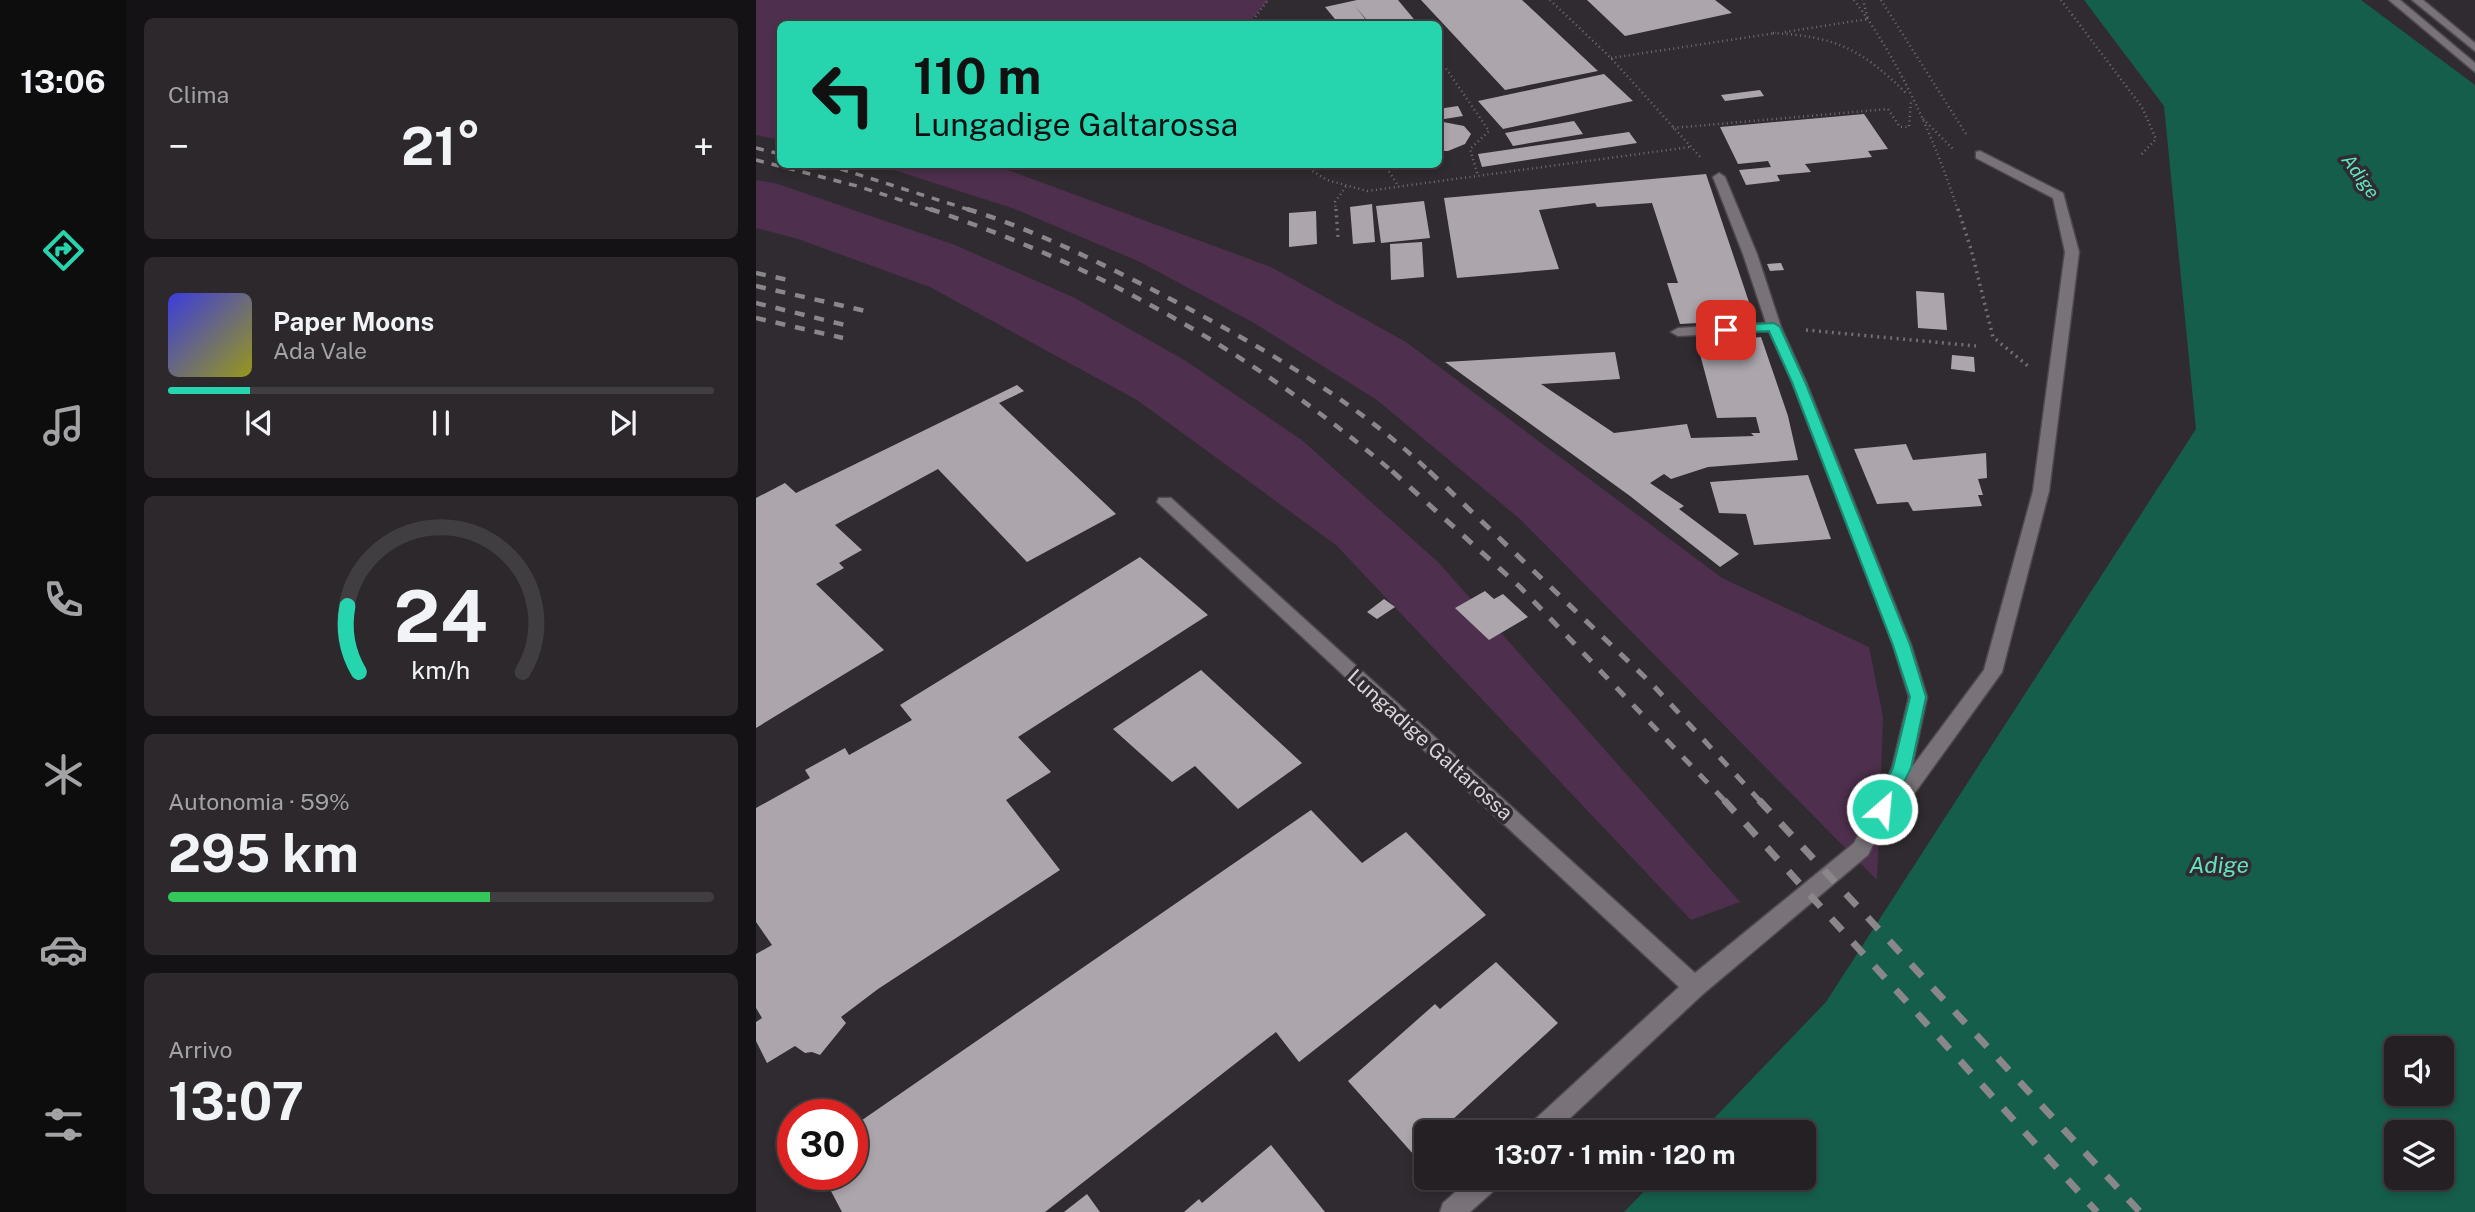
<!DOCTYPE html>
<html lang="it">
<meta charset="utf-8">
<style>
:root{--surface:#242024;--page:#2c282c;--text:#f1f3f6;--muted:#a3a3a6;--line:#413e41;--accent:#26d5ae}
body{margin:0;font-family:"Public Sans",sans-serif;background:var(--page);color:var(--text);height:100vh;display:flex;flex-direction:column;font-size:26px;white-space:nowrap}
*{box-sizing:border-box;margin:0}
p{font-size:23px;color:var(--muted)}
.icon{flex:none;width:38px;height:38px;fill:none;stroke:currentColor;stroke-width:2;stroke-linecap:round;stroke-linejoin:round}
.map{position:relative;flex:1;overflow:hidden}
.drawer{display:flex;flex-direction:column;gap:18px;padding:18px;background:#141214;width:630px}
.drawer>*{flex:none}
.hud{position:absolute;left:21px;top:21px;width:665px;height:147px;border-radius:10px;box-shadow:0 4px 10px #0003,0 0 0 2px var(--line);background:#26d5ae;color:#111;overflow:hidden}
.buttons{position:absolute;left:1628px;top:1036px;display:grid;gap:14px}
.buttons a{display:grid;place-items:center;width:70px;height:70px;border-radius:10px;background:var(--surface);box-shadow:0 4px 10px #0003,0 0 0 2px var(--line);font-size:35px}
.speed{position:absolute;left:21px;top:1099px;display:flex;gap:14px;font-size:35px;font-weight:700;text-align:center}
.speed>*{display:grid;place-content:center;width:91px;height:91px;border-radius:50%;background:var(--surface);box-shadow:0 4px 10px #0003,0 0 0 2px var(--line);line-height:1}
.speed .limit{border:10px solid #d22;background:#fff;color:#111}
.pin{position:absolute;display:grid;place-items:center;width:60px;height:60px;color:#fff;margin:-30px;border-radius:14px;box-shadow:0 4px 10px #0006}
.me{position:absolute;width:77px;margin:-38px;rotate:27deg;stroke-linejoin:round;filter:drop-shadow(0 0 5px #0008)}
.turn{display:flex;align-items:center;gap:24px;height:147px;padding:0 21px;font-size:32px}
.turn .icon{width:91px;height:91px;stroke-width:2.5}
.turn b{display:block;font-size:49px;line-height:60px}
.big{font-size:52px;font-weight:700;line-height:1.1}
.drawer .widget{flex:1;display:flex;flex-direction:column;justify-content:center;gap:10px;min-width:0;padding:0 24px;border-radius:10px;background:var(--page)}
.drawer .dial{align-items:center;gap:0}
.dial svg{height:182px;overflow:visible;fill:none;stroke:var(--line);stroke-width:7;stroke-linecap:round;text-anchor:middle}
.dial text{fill:var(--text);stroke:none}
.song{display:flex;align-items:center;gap:21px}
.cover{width:84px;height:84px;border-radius:10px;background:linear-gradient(135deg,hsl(240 70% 55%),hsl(60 70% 35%))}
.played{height:7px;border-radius:4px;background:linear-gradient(90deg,var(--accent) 15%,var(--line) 15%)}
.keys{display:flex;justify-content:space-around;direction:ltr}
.heat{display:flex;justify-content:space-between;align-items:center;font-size:38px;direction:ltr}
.charge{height:10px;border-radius:5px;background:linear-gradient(90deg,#34c759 59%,var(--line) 0)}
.trip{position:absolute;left:658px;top:1120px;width:402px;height:70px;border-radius:10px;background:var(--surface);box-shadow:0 4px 10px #0003,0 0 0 2px var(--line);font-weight:700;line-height:70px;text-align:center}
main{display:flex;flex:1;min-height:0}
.tab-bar{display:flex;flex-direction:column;width:126px;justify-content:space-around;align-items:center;background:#0e0d0e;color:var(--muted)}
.tab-bar .icon{width:49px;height:49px}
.tab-bar .current{color:var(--accent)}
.tab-bar b{font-size:32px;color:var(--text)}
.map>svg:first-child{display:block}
</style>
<main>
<nav class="tab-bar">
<b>13:06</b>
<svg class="icon current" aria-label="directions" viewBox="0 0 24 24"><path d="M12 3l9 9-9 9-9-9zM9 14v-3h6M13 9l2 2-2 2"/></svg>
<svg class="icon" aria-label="music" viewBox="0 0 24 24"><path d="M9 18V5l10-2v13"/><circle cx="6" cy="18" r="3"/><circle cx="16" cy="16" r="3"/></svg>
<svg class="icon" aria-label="phone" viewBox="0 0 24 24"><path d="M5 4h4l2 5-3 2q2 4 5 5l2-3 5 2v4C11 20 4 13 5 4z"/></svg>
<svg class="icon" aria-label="climate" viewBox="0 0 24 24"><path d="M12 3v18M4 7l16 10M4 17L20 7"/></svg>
<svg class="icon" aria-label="car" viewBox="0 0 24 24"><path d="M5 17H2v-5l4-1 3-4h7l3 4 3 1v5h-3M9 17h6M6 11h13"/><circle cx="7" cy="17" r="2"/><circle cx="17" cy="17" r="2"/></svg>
<svg class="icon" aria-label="filters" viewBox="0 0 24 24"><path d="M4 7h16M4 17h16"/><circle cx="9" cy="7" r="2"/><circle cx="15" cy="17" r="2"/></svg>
</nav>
<section class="drawer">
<div class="widget"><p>Clima</p>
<div class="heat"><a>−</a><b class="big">21°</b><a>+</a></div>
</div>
<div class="widget">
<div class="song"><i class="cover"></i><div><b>Paper Moons</b><p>Ada Vale</p></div></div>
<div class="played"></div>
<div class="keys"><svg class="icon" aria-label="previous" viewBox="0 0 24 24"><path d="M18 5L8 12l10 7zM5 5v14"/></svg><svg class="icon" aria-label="pause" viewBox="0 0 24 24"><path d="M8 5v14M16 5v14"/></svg><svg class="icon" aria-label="next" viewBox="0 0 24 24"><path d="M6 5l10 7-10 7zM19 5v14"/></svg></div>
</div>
<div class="widget dial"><svg viewBox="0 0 100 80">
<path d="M14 69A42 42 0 1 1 86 69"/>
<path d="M14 69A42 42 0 0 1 9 40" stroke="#26d5ae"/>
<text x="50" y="56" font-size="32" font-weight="700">24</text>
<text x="50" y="72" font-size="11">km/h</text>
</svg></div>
<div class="widget"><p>Autonomia · 59%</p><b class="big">295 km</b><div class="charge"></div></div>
<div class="widget"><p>Arrivo</p><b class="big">13:07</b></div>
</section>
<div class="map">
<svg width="1719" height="1212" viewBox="0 0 1719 1212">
<rect width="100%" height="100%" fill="#302b30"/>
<path fill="#4e2f4d" d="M0,0H512L492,24H24V140L0,135Z
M122,165H238L515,267L650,342L966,578L1113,647L1127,717L1121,880L764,519L621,400L498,323L382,261L259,209Z
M0,180L22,184L199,245L319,298L430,361L547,441L682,562L984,902L935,920L580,545L381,400L174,287L42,239L0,228Z"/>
<path fill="#165e4c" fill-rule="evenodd" d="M1328,0H1605L1719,85V1212H868L901,1178H1048V1132H945L1070,1002L1440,429L1408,106ZM1640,1048H1685V1094H1640ZM1640,1132H1685V1178H1640Z"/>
<path fill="#aca6ac" d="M601,0H642L662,24H614L599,6L613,24H583L569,7Z
M665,0H766L842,71L749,90Z
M831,0H959L976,13L869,36Z
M848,74L877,101L747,129L722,101Z
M1004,90L1008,96L969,101L965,95Z
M702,106L707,116L682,120V109Z
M1108,114L1132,149L1112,151L1116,157L1049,164L1055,172L1021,175L1024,181L990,185L983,170L1015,167L1012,161L982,164L964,127Z
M682,121L708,126L715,134L709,144L692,151H682Z
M818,121L827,134L757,146L749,133Z
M873,132L881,143L726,167L722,154Z
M950,174L999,320L924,324L911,283H922L896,203L841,207L839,203L783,210L803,269L701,278L688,198Z
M668,201L674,238L625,243L620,206Z
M616,204L619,242L597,244L594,207Z
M560,211L561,244L533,247V213Z
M666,242L668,277L635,280L634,244Z
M1025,263L1028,270L1014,271L1011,264Z
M1160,291L1188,293L1191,330L1162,328Z
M1005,337L1032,416L1042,460L952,467L915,479L908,474L894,483L928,506L923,509L983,554L964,567L874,496L689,362L859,352L864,379L785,384L858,433L931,424L935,438L998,436L995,433H1004L1000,417L961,418L941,343Z
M1196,355L1218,357L1219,372L1195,369Z
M261,385L268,391L243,403L360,514L271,562L182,469L79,525L106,550L83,563L88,568L60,584L128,650L0,728V498L29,483L40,493Z
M1150,444L1157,460L1230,453L1231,478L1222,479L1227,495H1222L1226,506L1157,511L1152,502L1121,504L1098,449Z
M1052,475L1075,539L998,545L990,514L963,513L954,482Z
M384,557L452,615L262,737L295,772L250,800L304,870L122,989L85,1017L90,1023L64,1055L56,1052L49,1053L39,1046L11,1063L0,1041V1022L6,1018L0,1008V954L16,945L0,922V808L54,778L49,770L89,748L93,755L156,720L144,705Z
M729,591L738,599L747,594L772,617L733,640L699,608Z
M628,599L639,607L621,619L611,612Z
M445,670L546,763L482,809L439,766L416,782L357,729Z
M555,810L606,863L650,832L730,915L543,1062L520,1032L289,1212H86L66,1174H96V1127Z
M740,962L802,1023L683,1132H670V1143L658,1155L592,1081L679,1004L684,1009Z
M515,1145L569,1212H428L443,1199L446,1203Z
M331,1194L344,1212H308Z"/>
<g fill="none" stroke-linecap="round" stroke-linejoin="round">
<g stroke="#4d494d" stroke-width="3">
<path id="minor" d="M1633,0H1644L1719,63V72Z
M1656,0H1667L1719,43V51Z
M1224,151L1307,193L1323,252L1293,491L1246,672L1142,816L1131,817L1112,855L947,994L799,1132H770L774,1124L923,987L401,502L403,498H415L939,973L1098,843L1136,768L1153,697L1137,645L1036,382L1013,331L922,336L915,332L922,328L1010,323L987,254L957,177L963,173L969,177L1001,254L1025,327L1050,382L1155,645L1171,697L1156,767L1228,670L1277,491L1309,252L1297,198L1220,158V152Z
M715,1178H745L742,1187L714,1212H684L687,1203Z"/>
</g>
<path stroke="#726e72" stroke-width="2.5" stroke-dasharray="1 3.5" stroke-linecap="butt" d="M794,0L855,58L946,159
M1098,0C1143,60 1179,139 1202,211
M1125,0L1210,134
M1305,0L1386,107L1400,139L1384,156
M494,24L512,0
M1029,32L1112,19L1107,0
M1017,33C1082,37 1105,49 1151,94
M855,58L1020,33
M682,68L689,67L733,131L714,149L722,176
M1167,119L1198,150
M917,128L1132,109L1144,127H1153L1155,101
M545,164L571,180L611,191L934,147
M628,164L643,187
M580,211L579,202L591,185"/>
<path stroke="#726e72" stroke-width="3.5" stroke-dasharray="2 4.5" stroke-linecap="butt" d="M580,209L582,237
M1202,209L1215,249L1237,337L1272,366
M1050,330L1220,346"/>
<use href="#minor" fill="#797379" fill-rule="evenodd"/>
<path stroke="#8a878a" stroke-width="3.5" stroke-dasharray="8 8" stroke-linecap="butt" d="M0,148L24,154
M0,160L101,186L179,211
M69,164L217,211"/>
<path stroke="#8a878a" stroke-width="4.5" stroke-dasharray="10 10" stroke-linecap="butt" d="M174,209C344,266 502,356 638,473
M211,209C277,229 340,261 401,292C496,341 598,399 675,473
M0,273L37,281
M0,286L114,312
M0,303L97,327
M0,318L87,338"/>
<path stroke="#8a878a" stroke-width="5" stroke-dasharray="12 12" stroke-linecap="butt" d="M636,471L764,587L970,802
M673,471L895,683L1005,802"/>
<path stroke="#8a878a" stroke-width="7" stroke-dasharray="16 16" stroke-linecap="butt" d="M968,800L1341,1212
M1003,800L1384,1212"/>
</g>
<path fill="#26d5ae" stroke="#198a71" stroke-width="2" d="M1018,323L1024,327L1049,382L1154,645L1170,697L1155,768L1132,814L1126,816L1119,814L1117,809L1137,768L1154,697L1137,645L1036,382L1013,331L970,333L964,330L970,326Z"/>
<g text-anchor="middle" stroke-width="7" stroke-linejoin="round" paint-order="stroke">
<g font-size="19" font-style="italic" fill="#63e1bf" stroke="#302b30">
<text transform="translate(1605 176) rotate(54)" y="7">Adige</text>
</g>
<g font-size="21" fill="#d6d3d6" stroke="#302b30">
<text transform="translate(674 745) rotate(42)" y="7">Lungadige Galtarossa</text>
</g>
<g font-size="23" font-style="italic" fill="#63e1bf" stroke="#302b30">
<text x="1463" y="873">Adige</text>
</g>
</g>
</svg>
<div class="buttons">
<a><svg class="icon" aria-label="sound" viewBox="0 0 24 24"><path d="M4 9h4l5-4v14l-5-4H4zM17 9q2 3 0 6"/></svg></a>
<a><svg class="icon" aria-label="layers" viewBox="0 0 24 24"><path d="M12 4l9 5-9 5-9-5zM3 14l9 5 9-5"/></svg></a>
</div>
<div class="speed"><div class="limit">30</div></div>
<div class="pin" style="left:970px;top:330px;background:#d93025"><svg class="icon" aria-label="arrive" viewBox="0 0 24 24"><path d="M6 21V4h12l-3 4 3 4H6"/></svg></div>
<svg class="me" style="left:1126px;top:809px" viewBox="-20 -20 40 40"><circle r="17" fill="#26d5ae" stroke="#fff" stroke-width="3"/><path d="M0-11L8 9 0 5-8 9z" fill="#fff"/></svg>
<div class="trip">13:07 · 1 min · 120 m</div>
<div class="hud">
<div class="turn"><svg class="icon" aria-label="left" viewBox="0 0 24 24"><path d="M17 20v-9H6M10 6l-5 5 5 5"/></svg><div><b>110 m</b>Lungadige Galtarossa</div></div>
</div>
</div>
</main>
